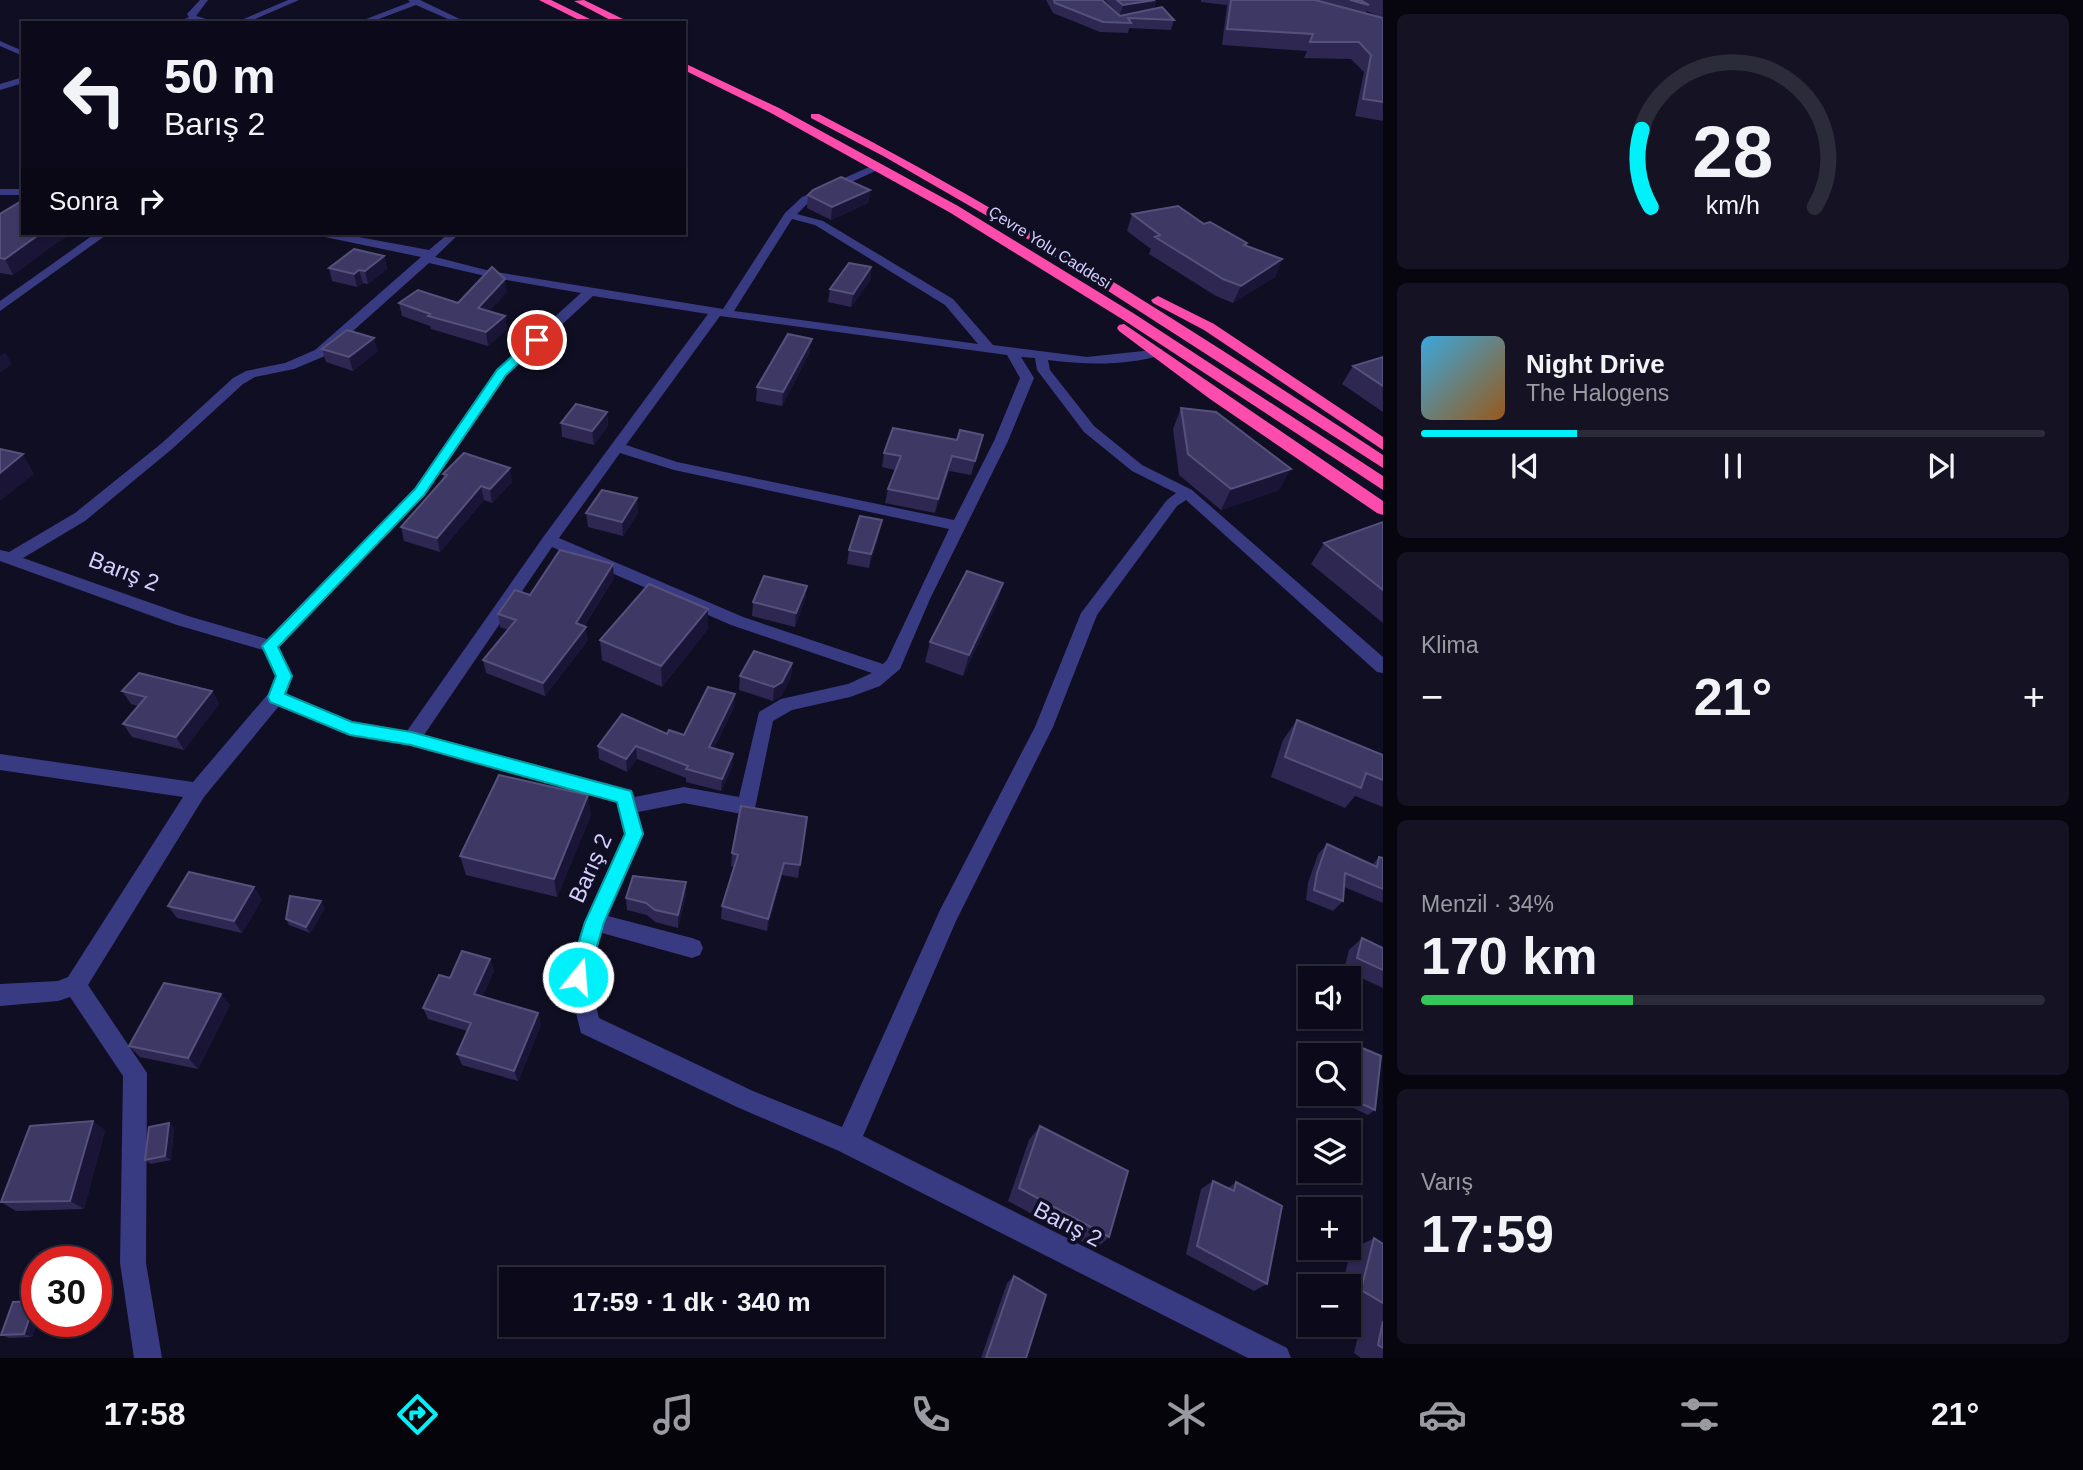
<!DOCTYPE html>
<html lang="tr">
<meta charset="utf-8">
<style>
:root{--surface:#0c0a1a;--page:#151323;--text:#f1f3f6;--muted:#9a9aa2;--line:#2c2b39;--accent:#01f1fa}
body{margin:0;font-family:Helvetica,sans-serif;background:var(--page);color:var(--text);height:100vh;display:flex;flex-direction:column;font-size:26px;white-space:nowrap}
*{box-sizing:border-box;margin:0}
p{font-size:23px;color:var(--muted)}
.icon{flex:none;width:38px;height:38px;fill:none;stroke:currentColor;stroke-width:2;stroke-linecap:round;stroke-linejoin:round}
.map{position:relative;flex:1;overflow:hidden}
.side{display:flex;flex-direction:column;gap:14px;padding:14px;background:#07060e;width:700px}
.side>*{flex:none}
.top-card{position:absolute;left:21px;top:21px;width:665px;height:214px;border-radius:0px;box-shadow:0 2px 5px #0004,0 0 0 2px var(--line);background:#0c0a1a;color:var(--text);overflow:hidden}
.controls{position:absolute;left:1298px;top:966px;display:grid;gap:14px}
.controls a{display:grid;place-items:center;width:63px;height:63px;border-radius:0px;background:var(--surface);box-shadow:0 2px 5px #0004,0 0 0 2px var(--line);font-size:35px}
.speed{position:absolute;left:21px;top:1246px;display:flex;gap:14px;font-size:35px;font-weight:700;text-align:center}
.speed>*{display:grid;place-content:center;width:91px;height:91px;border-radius:50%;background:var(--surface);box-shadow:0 2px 5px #0004,0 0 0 2px var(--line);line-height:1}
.speed .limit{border:10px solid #d22;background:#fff;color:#111}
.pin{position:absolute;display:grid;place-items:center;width:60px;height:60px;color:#fff;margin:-30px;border:4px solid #fff;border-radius:50%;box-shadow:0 2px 7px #0007}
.me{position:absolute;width:77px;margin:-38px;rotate:17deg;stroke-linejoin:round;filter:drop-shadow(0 0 5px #0008)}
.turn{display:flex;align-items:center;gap:24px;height:147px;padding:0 28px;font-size:32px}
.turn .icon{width:91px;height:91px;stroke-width:2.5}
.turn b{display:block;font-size:49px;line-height:60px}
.then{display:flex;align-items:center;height:66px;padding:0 28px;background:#0003;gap:14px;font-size:26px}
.big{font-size:52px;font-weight:700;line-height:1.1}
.side .widget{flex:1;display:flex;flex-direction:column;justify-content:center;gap:10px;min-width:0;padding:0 24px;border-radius:10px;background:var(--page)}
.side .dial{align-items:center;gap:0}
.dial svg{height:182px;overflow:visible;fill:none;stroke:var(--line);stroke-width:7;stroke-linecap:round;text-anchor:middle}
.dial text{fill:var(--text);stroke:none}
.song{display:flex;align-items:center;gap:21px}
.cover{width:84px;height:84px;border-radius:10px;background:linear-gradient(135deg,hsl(200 70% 55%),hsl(30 70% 35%))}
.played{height:7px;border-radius:4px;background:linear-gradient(90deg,var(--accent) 25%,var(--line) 25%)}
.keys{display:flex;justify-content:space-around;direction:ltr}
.heat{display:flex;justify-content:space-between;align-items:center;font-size:38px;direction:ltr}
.charge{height:10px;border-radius:5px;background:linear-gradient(90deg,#34c759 34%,var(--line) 0)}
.trip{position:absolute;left:499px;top:1267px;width:385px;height:70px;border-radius:0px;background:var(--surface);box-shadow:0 2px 5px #0004,0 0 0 2px var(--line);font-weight:700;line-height:70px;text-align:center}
.menu{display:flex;height:112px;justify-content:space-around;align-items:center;background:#05040a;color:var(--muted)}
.menu .icon{width:49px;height:49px}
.menu .on{color:var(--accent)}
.menu b{font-size:32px;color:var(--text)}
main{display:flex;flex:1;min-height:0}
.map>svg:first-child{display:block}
</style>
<main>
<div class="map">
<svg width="1383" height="1358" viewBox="0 0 1383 1358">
<rect width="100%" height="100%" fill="#100e23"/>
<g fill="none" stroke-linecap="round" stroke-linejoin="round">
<path fill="#393b82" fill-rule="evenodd" d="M200,0H208L196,16L220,23L194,21L176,23L189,17L187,14Z
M288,0H299L246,23H234Z
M408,0H420L468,23H457L416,5L368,23H356L410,2Z
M0,41L23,51V56L0,46Z
M23,77V83L0,90V84Z
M878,163L883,166L882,168L810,201L797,214L823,221L953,299L993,345L1087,357L1162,349V355C1124,366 1087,365 1048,360L1050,370L1094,426L1142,465L1192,490L1383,657V673L1377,672L1186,500L1177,506L1097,615L1053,727L956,921L863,1136L1287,1348L1291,1358H1248L839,1151L737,1107L581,1033L567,977L584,922L624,834L617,802L411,746L350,735L279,706L204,797L88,985L147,1073L146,1263L162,1358H134L120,1263L123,1076L70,997L58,1001L0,1006V984L58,981L68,977L183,797L0,770V754L193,782L268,694L275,676L263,650L177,625L0,561V550L9,552L75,513L162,443L233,378L246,371L285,363L315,350L421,257L320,236L315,233H337L429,250L449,233H460L435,257L490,271L723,309L785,213L802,197ZM792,219L815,225L945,305L978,344L734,311ZM429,263L490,277L581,293L496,370L414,489L267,639L188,616L23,558L85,521L172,449L243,384L255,377L294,369L325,356ZM593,296L708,314L544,536L407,731L352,721L286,694L293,676L279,647L424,495L506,376ZM720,316L1007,355L1020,378L994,441L954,520L677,462L626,445ZM1021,357L1035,358L1037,370L1084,432L1132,471L1176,493L1167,500L1081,613L1035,727L940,910L842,1127L753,1091L599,1018L589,977L602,933L692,958L700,955L703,948L700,941L692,938L608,916L644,834L638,812L684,803L747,815L754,813L773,721L792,710L850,697L880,686L900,669L930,599L1008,441L1034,378ZM620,453L674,470L949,529L887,660L883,664L743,617L559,538ZM552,547L731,625L872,673L848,684L781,699L759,712L739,797L684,787L635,797L632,790L625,788L424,735Z
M0,189H23V195H0Z
M96,233H109L0,311V301Z"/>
<path fill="#fe4cad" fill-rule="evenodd" d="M539,0H551L598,23H585Z
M584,0L627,21L629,23H616L574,1Z
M684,63L779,108L958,206L1133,313L1383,476V490L1122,319L949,212L771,113L684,70Z
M811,114H819C1015,215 1199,334 1383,455V468L1029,240L885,157L811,118Z
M1158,296L1214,324L1383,437V450L1204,330L1153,303L1151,300Z
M1124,324L1383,501V515L1377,513L1210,399L1119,331L1117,328L1119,325Z"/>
</g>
<path fill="#2d2751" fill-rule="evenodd" d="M1046,0H1102L1120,15L1105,0H1156L1154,9L1174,20L1171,30L1129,28L1128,33L1100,32L1053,13Z
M1201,0H1383V121L1355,116L1364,72L1351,59L1304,58L1307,51L1222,45L1227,5L1201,2ZM1367,11L1377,16L1366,13Z
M870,190L868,203L831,220L807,208L808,195Z
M0,214L23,233H73L56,243L13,275L0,273Z
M1132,214L1204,224L1247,243V246L1282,259L1275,277L1233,303L1216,296L1149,254L1151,249L1127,231Z
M384,256L387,269L368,284L363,283L357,287L332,281L329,268Z
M871,267L870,281L851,307L828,302L830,289Z
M507,292L489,311L505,316L507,329L488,346L431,329L430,326L402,316L399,303H458Z
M322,349L378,351L353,371L326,362Z
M810,352L782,406L756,401L757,387Z
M1383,357V412L1342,384L1353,366Z
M1181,408L1279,490L1221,510L1179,475L1173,429Z
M607,412L608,426L594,445L562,437L561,423Z
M983,435L971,475L949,471L935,513L885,503L888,489L895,470L882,467L884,453Z
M443,474L512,482L492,503L484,500L440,552L404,541L401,527L444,479Z
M637,498L638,513L623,536L588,527L586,513Z
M1383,522V623L1311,564L1324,543Z
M879,534L869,568L847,564L849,550Z
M614,578L584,626L588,640L545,696L486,673L483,660L508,630L500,627L498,614L530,595Z
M1003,583L997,604L963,676L925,662L930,642Z
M807,586L805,600L795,627L752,616L753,602Z
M708,629L662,687L602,660L600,640Z
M792,663L791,677L781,696L773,701L739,690L740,676Z
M122,691H212L219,704L184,750L132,737L123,724L138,706L131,704Z
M734,707L714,748L733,754L732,767L721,791L686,782V778L637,759L627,772L599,759L598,746L667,734L684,735Z
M1297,720L1383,755V807L1355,796L1345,808L1271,777L1283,740Z
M591,815L557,897L466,875L460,856Z
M807,817L798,878L782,875L767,931L721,919L722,906L734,867L731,866L732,853Z
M1327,844L1372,865L1379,857L1383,858V903L1344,887L1343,901L1333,911L1306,900L1308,883L1318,854Z
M686,895L678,928L655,922L647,915L627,910L626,898Z
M262,899L242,933L177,918L168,906Z
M325,908L310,933L289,925L286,919Z
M1362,938L1383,948V988L1344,970L1349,950Z
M490,959L494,971L482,997L538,1013L541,1025L518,1081L462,1065L457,1054L467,1031L428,1019L423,1008L450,978Z
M230,1005L198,1069L140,1057L129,1046Z
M1360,1047L1375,1110L1368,1115L1347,1105L1348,1094H1349V1085L1354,1052Z
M169,1123L174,1128L171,1160L151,1164L145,1160Z
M1040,1126L1109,1237L1096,1249L1008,1201L1029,1140Z
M105,1130L84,1209L16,1211L1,1202Z
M1213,1181L1228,1188L1236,1182L1267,1284L1254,1291L1186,1254L1201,1189Z
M1374,1238L1383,1244V1358H1361L1354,1353L1363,1315L1349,1307V1286H1342L1351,1250Z
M1014,1276L1026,1358H981L1007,1283Z
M35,1301L37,1302V1321L32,1337L9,1338L1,1335Z"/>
<path fill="#1a1537" d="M1156,0L1153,10L1120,15L1123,5Z
M870,190L868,203L831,220L832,207Z
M41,233H73L56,243L13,275L5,259Z
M384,256L387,269L368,284L365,271Z
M1282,259L1275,277L1233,303L1241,286Z
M871,267L870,281L851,307L853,294Z
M359,270L363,283L357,287L354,274Z
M505,279L507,292L480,322L478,308Z
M505,316L507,329L488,346L486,332Z
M374,338L378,351L353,371L349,357Z
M812,339L810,352L782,406L783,392Z
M5,352L12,364L0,373V356Z
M607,412L608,426L594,445L592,431Z
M23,454L34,474L0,501V473Z
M952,456L949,471L935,513L938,499Z
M510,468L512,482L492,503L490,489Z
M1291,469L1279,490L1221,510L1231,489Z
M481,486L484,500L440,552L437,538Z
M637,498L638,513L623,536L622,522Z
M882,520L879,534L869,568L871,554Z
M613,564L614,578L577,636L576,623Z
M1003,583L997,604L963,676L969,655Z
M807,586L805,600L795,627L796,613Z
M708,609V629L662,687L661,666Z
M586,627L588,640L545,696L543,683Z
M792,663L791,677L781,696L773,701L774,687Z
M212,691L219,704L184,750L176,737Z
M735,694L734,707L709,760V747Z
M636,746L637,759L627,772L626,759Z
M733,754L732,767L721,791L722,779Z
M588,795L591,815L557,897L554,879Z
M784,863L782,875L767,931L768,919Z
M686,882V895L678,928V915Z
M254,887L262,899L242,933L234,921Z
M321,901L325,908L310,933L306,927Z
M490,959L494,971L478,1006L474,994Z
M221,994L230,1005L198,1069L188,1058Z
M538,1013L541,1025L518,1081L514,1071Z
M93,1121L105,1130L84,1209L70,1201Z
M169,1123L174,1128L171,1160L165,1156Z
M35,1301L37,1302V1321L32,1337L24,1334Z"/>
<path fill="#3e3964" stroke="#56517c" stroke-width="2" d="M1054,0H1102L1120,16L1162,7L1174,20L1128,18L1131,23L1103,22L1055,3Z
M1117,0H1155L1123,5Z
M1231,0H1315L1383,18V102L1363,99L1371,55L1359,42H1310L1313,34L1227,29Z
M1350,0H1360L1369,5Z
M841,177L870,190L832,207L808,195L813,190Z
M23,200V233H41L5,259L0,258V214Z
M1178,206L1204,224L1210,222L1247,243L1244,245L1282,259L1241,286L1223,279L1155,237L1160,235L1132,214Z
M354,249L384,256L365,271L359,270L354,274L329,268Z
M849,263L871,267L853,294L830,289Z
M492,267L505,279L478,308L505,316L486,332L428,316L430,314L399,303L418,290L458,303Z
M347,330L374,338L349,357L322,349Z
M788,334L812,339L783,392L757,387Z
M1383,357V386L1353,366Z
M576,404L607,412L592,431L561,423Z
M1181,408L1216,412L1291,469L1231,489L1188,454Z
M893,428L957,440L960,430L983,435L975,461L952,456L938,499L888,489L901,456L884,453Z
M0,449L23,454L0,473Z
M464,453L510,468L490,489L481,486L437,538L401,527L447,475L443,474Z
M602,490L637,498L622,522L586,513Z
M860,516L882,520L871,554L849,550Z
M1383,522V590L1324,543Z
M560,550L613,564L576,623L586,627L543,683L483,660L516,620L498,614L503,607L515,590L530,595Z
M967,571L1003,583L969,655L930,642Z
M764,576L807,586L796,613L753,602Z
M649,584L708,609L661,666L600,640Z
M754,651L792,663L782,682L774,687L740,676Z
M139,673L212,691L176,737L123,724L146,697L122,691Z
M708,687L735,694L709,747L733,754L722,779L686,769L688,766L636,746L626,759L598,746L622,714L667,734L669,730L684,735Z
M1297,720L1383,755V780L1366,773L1361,788L1285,757Z
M499,775L588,795L554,879L460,856Z
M741,806L807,817L800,865L784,863L768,919L722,906L738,855L732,853Z
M1327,844L1377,867L1379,857L1383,858V889L1345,873L1343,901L1314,890L1317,873Z
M189,872L254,887L234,921L168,906Z
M633,876L686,882L678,915L655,910L646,903L626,898Z
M290,896L321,901L306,927L286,919Z
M1362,938L1383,948V970L1357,958Z
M462,951L490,959L474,994L538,1013L514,1071L457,1054L471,1023L423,1008L439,975L450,978Z
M164,983L221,994L188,1058L129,1046Z
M1360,1047L1381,1056L1375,1110L1353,1100Z
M93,1121L70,1201L1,1202L30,1126Z
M169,1123L165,1156L145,1160L149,1127Z
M1040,1126L1128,1171L1109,1237L1019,1188Z
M1213,1181L1234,1191L1236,1182L1282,1206L1267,1284L1197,1246Z
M1374,1238L1383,1244V1303L1361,1290Z
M1014,1276L1046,1295L1026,1358H986Z
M35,1301L24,1334L1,1335L13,1302Z
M1383,1321V1348L1378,1345Z"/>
<path fill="#01f1fa" stroke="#019da2" stroke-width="2" d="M533,337L543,340L506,375L424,495L278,647L292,676L285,694L352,722L411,732L631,791L643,834L604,922L588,977L585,984L578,987L571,984L568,977L585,922L625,834L617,802L411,745L350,735L270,702L268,697L276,676L262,646L415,489L497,370Z"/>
<g text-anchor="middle" stroke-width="7" stroke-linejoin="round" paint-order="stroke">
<g font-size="16" fill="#d3d0ff" stroke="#100e23">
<text transform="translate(1050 247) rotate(32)" y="6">Çevre Yolu Caddesi</text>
</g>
<g font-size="23" fill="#d3d0ff" stroke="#100e23">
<text transform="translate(124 571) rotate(21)" y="8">Barış 2</text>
<text transform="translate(590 868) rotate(-66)" y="8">Barış 2</text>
<text transform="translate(1068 1224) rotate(27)" y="8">Barış 2</text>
</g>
</g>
</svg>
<div class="controls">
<a><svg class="icon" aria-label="sound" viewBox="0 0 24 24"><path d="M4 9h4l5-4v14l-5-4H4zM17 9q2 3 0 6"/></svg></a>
<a><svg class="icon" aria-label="search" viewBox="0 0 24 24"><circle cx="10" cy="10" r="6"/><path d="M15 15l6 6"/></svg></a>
<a><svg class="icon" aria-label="layers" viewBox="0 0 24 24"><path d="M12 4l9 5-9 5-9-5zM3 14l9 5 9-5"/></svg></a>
<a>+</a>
<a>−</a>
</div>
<div class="speed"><div class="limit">30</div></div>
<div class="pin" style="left:537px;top:340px;background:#d93025"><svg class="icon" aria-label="arrive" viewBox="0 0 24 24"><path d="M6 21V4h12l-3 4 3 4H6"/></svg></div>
<svg class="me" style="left:578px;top:977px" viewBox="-20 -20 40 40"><circle r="17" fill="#01f1fa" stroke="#fff" stroke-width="3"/><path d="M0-11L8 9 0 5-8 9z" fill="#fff"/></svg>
<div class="trip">17:59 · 1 dk · 340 m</div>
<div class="top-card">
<div class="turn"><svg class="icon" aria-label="left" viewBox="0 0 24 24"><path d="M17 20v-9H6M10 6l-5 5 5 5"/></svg><div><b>50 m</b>Barış 2</div></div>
<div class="then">Sonra<svg class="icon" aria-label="right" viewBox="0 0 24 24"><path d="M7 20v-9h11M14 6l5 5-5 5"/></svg></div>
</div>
</div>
<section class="side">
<div class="widget dial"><svg viewBox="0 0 100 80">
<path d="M14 69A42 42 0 1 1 86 69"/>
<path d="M14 69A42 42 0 0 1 10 35" stroke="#01f1fa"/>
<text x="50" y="56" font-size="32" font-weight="700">28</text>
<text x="50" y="72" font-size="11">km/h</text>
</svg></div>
<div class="widget">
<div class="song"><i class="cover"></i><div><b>Night Drive</b><p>The Halogens</p></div></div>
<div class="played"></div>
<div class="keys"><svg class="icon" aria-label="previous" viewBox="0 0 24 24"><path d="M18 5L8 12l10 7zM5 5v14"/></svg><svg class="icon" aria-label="pause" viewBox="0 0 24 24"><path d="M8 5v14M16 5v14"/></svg><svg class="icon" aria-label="next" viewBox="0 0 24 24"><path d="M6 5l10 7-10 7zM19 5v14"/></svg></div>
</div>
<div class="widget"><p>Klima</p>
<div class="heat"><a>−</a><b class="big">21°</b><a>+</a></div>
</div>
<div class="widget"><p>Menzil · 34%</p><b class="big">170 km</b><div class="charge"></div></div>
<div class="widget"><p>Varış</p><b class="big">17:59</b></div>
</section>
</main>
<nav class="menu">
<b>17:58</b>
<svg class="icon on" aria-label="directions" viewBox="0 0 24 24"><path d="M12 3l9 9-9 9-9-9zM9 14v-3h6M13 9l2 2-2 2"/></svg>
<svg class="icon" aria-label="music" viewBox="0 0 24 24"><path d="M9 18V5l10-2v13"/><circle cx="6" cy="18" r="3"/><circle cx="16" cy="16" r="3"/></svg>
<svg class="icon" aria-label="phone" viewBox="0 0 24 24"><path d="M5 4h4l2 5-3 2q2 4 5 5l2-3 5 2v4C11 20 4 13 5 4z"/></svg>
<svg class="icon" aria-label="climate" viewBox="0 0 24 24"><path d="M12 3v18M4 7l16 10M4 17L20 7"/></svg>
<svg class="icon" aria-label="car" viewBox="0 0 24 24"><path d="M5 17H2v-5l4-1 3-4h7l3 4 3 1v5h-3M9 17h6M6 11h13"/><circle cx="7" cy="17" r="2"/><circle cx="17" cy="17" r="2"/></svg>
<svg class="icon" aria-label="filters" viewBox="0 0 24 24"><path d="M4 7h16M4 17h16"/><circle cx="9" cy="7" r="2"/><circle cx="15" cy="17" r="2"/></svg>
<b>21°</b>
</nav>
